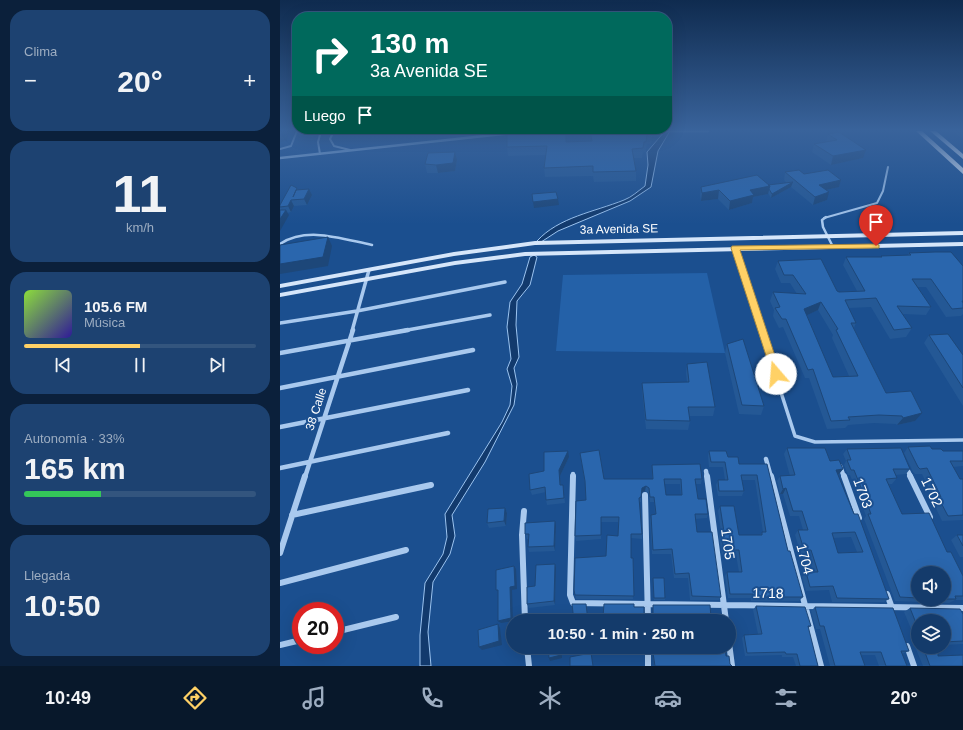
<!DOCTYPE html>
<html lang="es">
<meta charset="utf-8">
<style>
:root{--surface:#143b6b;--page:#1d4271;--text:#f1f3f6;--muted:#9dadc1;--line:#33557e;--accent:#ffd166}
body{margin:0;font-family:Helvetica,sans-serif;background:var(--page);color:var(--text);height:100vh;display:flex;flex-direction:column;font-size:15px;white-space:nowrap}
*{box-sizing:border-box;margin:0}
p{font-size:13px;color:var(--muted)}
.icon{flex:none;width:22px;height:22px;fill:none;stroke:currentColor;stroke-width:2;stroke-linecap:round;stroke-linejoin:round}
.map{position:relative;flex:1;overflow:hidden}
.drawer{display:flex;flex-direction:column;gap:10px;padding:10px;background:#0b203b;width:280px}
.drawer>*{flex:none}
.top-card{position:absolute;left:12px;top:12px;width:380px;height:122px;border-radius:16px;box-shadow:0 4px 16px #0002,0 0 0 1px var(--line);background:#00695c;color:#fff;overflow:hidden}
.tools{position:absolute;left:631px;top:566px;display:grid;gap:8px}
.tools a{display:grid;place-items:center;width:40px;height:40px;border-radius:50%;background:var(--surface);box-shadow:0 4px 16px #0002,0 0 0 1px var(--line);font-size:20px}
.speed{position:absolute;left:12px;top:602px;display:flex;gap:8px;font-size:20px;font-weight:700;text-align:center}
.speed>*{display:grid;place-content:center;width:52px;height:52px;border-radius:50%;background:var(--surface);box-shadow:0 4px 16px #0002,0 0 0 1px var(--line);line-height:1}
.speed .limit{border:6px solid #d22;background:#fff;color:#111}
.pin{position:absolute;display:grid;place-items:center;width:34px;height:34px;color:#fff;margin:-41px -17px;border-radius:50% 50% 50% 0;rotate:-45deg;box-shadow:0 0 4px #0007}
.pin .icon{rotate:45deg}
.me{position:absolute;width:44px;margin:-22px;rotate:342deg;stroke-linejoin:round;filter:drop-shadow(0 0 3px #0008)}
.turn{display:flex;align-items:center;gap:14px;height:84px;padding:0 12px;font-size:18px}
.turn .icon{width:52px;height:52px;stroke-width:2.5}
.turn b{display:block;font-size:28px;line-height:34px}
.then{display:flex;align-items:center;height:38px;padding:0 12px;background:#0003;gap:8px;font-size:15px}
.big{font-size:30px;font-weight:600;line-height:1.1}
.drawer .card{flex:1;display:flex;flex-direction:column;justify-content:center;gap:6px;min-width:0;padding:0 14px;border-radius:16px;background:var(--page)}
.drawer .dial{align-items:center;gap:0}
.dial b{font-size:52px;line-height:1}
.song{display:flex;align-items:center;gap:12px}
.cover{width:48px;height:48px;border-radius:6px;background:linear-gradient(135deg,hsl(90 70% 55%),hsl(250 70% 35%))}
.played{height:4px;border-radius:2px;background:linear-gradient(90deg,var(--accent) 50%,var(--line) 50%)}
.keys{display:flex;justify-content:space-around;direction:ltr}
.heat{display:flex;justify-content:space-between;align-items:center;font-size:22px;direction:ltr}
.charge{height:6px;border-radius:3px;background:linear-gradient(90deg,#34c759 33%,var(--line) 0)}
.trip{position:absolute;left:226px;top:614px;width:230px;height:40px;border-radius:20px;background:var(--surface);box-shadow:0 4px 16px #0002,0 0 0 1px var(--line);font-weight:600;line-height:40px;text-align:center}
.tab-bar{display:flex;height:64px;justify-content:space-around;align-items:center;background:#08182b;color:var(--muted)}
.tab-bar .icon{width:28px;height:28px}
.tab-bar .active{color:var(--accent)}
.tab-bar b{font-size:18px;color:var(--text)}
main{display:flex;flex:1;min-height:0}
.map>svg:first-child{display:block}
</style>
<main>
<section class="drawer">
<div class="card"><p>Clima</p>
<div class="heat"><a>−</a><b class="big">20°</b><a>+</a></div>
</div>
<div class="card dial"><b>11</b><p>km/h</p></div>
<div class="card">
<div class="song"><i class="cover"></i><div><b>105.6 FM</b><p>Música</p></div></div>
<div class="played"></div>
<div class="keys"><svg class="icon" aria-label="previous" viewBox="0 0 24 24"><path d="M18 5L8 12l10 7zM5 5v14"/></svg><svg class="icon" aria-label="pause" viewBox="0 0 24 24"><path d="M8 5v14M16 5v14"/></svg><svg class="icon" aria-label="next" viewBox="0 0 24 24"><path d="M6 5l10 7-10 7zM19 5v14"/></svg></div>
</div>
<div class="card"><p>Autonomía · 33%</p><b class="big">165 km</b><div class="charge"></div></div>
<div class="card"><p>Llegada</p><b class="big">10:50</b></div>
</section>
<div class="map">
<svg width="683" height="666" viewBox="0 0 683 666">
<rect width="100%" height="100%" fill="#1b4f8f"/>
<path fill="#2461a8" d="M427,273L445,353L276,351L283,275Z"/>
<path fill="#123a6d" stroke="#9cc4f0" d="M385,131H390L378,151L371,187L350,201L278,231L258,244L257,241C279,217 314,212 344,200C352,197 358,191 365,186L368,165L367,152Z
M254,255L257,257L250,285L237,301L236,325L239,357L234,368L237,384L234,405L205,462L172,515L175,536L170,554L153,582L148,632L151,666H140V635L145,583L163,554L167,537L165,514L222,422L230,405L232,386L227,369L231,359L227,327L230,302L242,284L250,257Z"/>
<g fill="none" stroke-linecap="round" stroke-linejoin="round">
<path stroke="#a9c9ee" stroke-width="2" d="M54,131L50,139L54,146L70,150
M0,149L11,146L17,131
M40,154L38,142L41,131
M544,218L597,203L603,191L608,167"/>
<path stroke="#a9c9ee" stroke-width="2.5" d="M546,217L542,220L543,227L553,247
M0,244C27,226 62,239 92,245
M455,248L481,331"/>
<path stroke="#a9c9ee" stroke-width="3.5" d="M481,330L515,436L535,442L683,440"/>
<path stroke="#a9c9ee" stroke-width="2.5" d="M281,131H301
M334,131H356
M367,131H428
M0,158L232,133"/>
<path stroke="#a9c9ee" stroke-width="3.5" d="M0,323L77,311L225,282
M72,331L89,270
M122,331L210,315"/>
<path stroke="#a9c9ee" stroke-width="4.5" d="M0,353L128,330
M0,388L193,350
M0,427L188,390
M486,459L491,477
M560,466L564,477
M626,467L631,477
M0,468L168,433
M426,471L427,477
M25,477L73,330
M293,477V474"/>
<path stroke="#a9c9ee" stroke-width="6" d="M293,476L290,595L293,603L683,608
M427,476L446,621
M491,476L541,666
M564,476L579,518
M630,476L650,517
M365,495L368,621
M244,511L242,535L245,621
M12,515L151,485
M0,553L25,476
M0,583L126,550
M607,594L612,608
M55,632L116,617
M449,643L452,666
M0,645L21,640
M627,646L634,666
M247,647L249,666
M368,647V666"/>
<path fill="#d6e6fa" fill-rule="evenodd" d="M683,231V235L255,245L174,256L0,288V284L174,252L255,241Z
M683,242V246L245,256L175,265L0,297V293L175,261L245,252Z"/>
<path fill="#f0f6ff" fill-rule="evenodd" d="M636,131H642L683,168V174Z
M650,131H656L683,154V159Z"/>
</g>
<path fill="#245895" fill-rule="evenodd" d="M310,131H336V135L372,134L371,144H367L366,152H363L362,158H354L356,171V181L314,182L313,176L265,177L264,168L266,155L228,156L227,147L287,142L311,141Z
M673,131H683V139Z
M548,134L583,158L551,165L532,152L534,144L546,142Z
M175,152L177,160L175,171L158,173H147L145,164Z
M505,172L524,174L561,180L559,187L546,190L547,200L533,205L511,187L491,198L488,193V194L473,197L472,203L449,210L438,199L421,201L420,195L421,187L488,185L507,183L504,180Z
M17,188L18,190L32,195L27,205L14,206L11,212L7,213L9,215L0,210V205Z
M629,253L683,266V314L681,316L666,317L646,287H638L651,307L646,315L623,314L632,328L626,337L610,339L591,307L569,308L576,323L574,328L606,393L635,421L617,425L616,424L594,423L568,425L565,428L547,429L529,378H525L503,327L499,328L493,316L494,310L490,301L493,292L517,294L510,283H501L495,269L498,261L559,292L577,291L563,265L566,257H601V256L628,255ZM538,310L553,335L552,338L569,376L553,377L527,315Z
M649,335L683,355V406L644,343Z
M447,344L484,406L481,415L459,414L445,353Z
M407,364L435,407L433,416H409L410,421L408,430L366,429L362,392V383L407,382L406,373Z
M628,447L652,449L663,451H683V466L673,467L680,479H683V520L662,521L653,502L655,500L642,474H635L633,472L624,453Z
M507,448L550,461L563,469L559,474L558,475L609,599L604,602H552L549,590L526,591L522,577L526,572H533L528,554H521L515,535L518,530H523L519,516H510L503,494H500L497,481L500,476H510L504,454ZM571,537L577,552L558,553L553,538Z
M567,449L630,469L626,474L615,475L617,478L612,484H609L622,514L667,552L683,576V600H675L669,603L615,601L584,519L586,516L582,505L570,475H568L564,465L566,461L563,454ZM638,573L664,599H638Z
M429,451L448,457L459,464H487L508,551L523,597L519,601H471V598H448L445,576L447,572H459L456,555H442L439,536L441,532L438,511L440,506L459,535H480L482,532H483L475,480H462L464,491L462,496H438L436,485L438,480H445L443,467H429L428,456Z
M300,453L324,479H372V465L422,479L421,484H416L418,499L428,514L427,518L415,519L417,532L441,597L439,600H410L408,578H394L391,554H372L370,519L371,515L375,514L374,502H370L369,493L365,491L361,493V502H359L362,534V539L351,538V558L353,599H296L294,590L326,556L338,536V522H321V539L296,541L295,536L306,500L305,484ZM384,484H400L401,495H386Z
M289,457L280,476L281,485H283L285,503L267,505L266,500V492L252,495L250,490L264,471Z
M225,508L227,513L226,526L209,528L207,523Z
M276,526L275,551L249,552L248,547V539H247L245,534Z
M677,535H683V557H680L671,540Z
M275,564L276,568L275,605L249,608L247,604L255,586Z
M373,578L385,598V600H374Z
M476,606L531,626L528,628L538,666H516L513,657H502V655L465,656L462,638L464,635L478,634L473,610Z
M535,607L629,651L622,654L627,666H599L595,655H581L585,666H550L540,629H536L531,611Z
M630,608L683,614V644L664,645V621H638V647H658V656L683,666H643L631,637L634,636L624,612Z
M376,647H445L446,656L450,664L452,666H374L373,656V653H376Z"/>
<path fill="#1d4779" d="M0,131H9L7,141L0,142Z
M586,150L583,158L551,165L553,156Z
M175,152L177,160L175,171L158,173L156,165Z
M561,180L559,187L537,192L539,185Z
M513,182L511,187L491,198L492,194Z
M490,186L488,194L473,197L472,203L449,210L450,201L470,190Z
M29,189L32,195L27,205L24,199Z
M439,190L438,199L421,201L422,193Z
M549,192L547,200L533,205L535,197Z
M278,199L279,205L254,208L253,202Z
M11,200L14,206L11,212L8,206Z
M6,210L9,215L0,231V219Z
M48,237L52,246L48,266L0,274V264Z
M541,302L538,310L521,318L524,309Z
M642,413L635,421L617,425L623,418Z
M288,451L289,457L280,476L281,490L279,470Z
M563,469L559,474L553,476L556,470Z
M366,486L365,491L361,493L362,488Z
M506,488L503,494H500L503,489Z
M225,508L227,513L226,526L224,521Z
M275,521L276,526L275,551L274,546Z
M275,564L276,568L275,605L274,601Z
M234,566L236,569L237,589L232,590L233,621L221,623L218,621L230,587Z
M218,624L220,628L222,645L202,650L199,647Z
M280,647H281L282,658L270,661L269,658Z"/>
<path fill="#2a66ad" stroke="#1d4779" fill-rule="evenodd" d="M227,131H286V142L312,141L310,131H336V135L352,134V131H371L372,134H367L366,142H364L363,148L352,149L356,171L313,172V166L264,168L267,146L227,147Z
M559,132L586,150L553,156L534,144L557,140L548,134Z
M175,152L173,163L156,165L145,164L148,153Z
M519,170L524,174L548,170L561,180L539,185L549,192L535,197L505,172Z
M477,175L490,186L470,190L474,195L450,201L439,190L422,193L421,187Z
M513,182L492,194L489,189L490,186L488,185Z
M11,185L17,188L13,197L16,190L29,189L24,199L11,200L8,206L0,207V205Z
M276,192L278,199L253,202L252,194Z
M0,210H6L0,219Z
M48,237L43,257L0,264V245Z
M655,252H671L683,266V301H682L683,303V308L672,309L651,279H632L651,307L617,306L632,328L614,330L596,298L565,300L576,323H571L606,393L631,391L642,413L623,418L622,416L599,415L568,417L570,420L551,421L533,369L528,370L506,319H502L495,308L500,307L493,292L526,294L513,275H504L498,261L541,259L557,291L559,292L585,291L566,257H602L601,256L631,255L629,253ZM541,302L558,329L556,330L578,376L553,377L524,309Z
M668,334L683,355V388L649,335Z
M463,339L484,406L462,405L447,344Z
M427,362L435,407H408L410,421L366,420L362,383L409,382L407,364Z
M650,446L652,449H661L663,451H683V461H670L680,479H683V515L668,516L658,497H661L647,468L640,469L638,467L628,447Z
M507,448H545L550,461L559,460L563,469L556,470L574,514H578L609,599L557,598L553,586L530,587L526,572H538L531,550H524L518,530H528L522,511H513L506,488L503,489L500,476L515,475ZM575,532L583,552L558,553L552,533Z
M621,448L630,469H613L617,478L606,479L622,514L649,513L667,552H671L683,576V596H675L676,599H664V573H638V598L620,597L588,514H591L586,500L574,470H571L567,460H571L567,449Z
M319,450L324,479H373L372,465L420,464L422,479H415L418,499H426L428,514H415L417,532H432L441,597L412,596L409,573L395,574L392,549L373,550L371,515L376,514L374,497H370L369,488L366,486L362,488L361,497L359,498L362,534H351V558H353L354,596L295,595L294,590L295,558L326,556L327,535L338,536L339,517H321V535L295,536L296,501L306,500L305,481L300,453ZM384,479H401L402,495H386Z
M288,451L279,470L280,485H283L284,498L266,500L265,487L250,490L249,474L264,471V452Z
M429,451H446L448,457H458L459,464H487L508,551H510L523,597H474L473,594H450L447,572H462L459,550H444L441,532H444L440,506H454L459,535H482V532H486L477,475H461L464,491H439L438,480H448L445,462H431Z
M225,508L224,521L207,523L208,509Z
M275,521L274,546L248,547L249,534H245V523Z
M677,535H683V546Z
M275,564L274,601L247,604V587L255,586L256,565Z
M234,566L235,586L230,587L231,618L218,621V590H216V570Z
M373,578H384L385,598H374Z
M292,604H306L308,621H294Z
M324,604H354V607H364V619L367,621H308L323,617Z
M373,605H430L431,618H439L440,621H370L373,619Z
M476,606L525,607L531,626H528L538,666H520L517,654H506L505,652L467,653L464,635L482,634Z
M535,607L613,608L629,651H621L627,666H606L601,652H580L585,666H555L544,626H540Z
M630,608L680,609L683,614V641L664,642V621H638V628Z
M218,624L219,641L199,647L198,630Z
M268,647H280L281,655L269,658Z
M377,647H445L446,656H449L450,664L452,666H375L373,653H377Z
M643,647H658V656L683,655V666H650Z
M311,653L313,666H290V657Z"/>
<linearGradient id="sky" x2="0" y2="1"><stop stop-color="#0f2b4f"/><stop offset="0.58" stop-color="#39639b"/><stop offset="1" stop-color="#39639b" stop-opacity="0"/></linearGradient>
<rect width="683" height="224" fill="url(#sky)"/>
<path fill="#ffd166" stroke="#a68842" d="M596,244L599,245V248L460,250L501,374L496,378L493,377L451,248L452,246Z"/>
<g text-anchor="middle" stroke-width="4" stroke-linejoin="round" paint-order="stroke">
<g font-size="12" fill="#fff" stroke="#1b4f8f">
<text transform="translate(339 229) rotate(-1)" y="4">3a Avenida SE</text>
<text transform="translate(36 409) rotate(-72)" y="4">38 Calle</text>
</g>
<g font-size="14" fill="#fff" stroke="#1b4f8f">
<text transform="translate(652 492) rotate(64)" y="5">1702</text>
<text transform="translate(583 493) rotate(70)" y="5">1703</text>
<text transform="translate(448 544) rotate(82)" y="5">1705</text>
<text transform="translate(525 559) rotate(75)" y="5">1704</text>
<text transform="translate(488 593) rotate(1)" y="5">1718</text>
</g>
</g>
</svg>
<div class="tools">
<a><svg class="icon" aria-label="sound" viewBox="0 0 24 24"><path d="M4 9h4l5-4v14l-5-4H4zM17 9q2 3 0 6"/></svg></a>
<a><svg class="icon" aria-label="layers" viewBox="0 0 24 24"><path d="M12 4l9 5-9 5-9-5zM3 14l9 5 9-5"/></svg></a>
</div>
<div class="speed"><div class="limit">20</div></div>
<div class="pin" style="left:596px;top:246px;background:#d93025"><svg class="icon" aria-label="arrive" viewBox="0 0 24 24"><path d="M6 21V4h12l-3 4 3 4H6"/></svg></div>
<svg class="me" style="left:496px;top:374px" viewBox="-20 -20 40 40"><circle r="19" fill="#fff"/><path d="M0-13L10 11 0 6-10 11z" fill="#ffd166"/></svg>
<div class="trip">10:50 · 1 min · 250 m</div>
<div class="top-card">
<div class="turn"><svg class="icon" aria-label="right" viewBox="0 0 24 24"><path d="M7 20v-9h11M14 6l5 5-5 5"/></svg><div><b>130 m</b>3a Avenida SE</div></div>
<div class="then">Luego<svg class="icon" aria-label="arrive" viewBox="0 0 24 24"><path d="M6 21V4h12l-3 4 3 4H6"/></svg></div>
</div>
</div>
</main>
<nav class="tab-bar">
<b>10:49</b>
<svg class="icon active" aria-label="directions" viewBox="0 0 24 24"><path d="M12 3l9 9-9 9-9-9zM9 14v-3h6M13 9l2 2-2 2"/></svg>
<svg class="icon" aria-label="music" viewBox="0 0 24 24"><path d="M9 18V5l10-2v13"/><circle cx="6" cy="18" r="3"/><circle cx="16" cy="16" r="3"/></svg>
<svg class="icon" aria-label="phone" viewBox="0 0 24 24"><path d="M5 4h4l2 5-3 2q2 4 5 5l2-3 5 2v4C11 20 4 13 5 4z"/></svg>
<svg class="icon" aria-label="climate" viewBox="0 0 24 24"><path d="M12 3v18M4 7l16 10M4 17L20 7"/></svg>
<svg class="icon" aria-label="car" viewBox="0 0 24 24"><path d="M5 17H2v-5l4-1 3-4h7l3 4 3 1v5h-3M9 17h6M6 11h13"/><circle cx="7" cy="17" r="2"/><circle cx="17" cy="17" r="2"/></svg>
<svg class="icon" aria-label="filters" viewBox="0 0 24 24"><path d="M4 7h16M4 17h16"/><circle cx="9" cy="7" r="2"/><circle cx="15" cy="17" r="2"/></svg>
<b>20°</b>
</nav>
